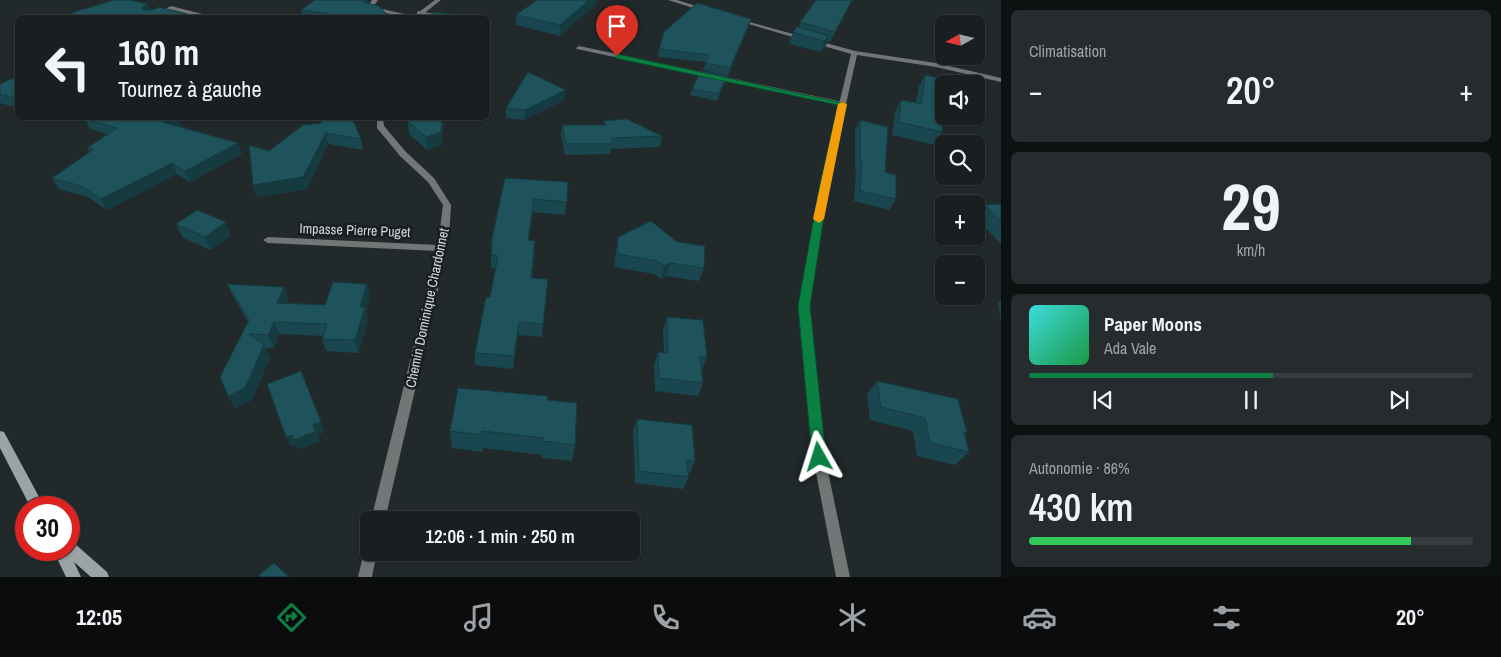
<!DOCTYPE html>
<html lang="fr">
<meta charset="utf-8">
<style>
:root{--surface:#191f20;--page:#262c2d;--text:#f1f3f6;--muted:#9fa2a5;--line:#373d3e;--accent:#0b8043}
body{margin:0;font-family:"Archivo Narrow",sans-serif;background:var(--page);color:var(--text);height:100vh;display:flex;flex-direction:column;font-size:19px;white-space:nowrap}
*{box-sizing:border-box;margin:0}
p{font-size:16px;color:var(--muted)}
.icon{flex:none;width:28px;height:28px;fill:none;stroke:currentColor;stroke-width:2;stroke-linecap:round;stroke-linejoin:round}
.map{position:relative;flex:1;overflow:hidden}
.details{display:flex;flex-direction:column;gap:10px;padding:10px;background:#0e1112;width:500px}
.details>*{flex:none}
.banner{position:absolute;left:15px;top:15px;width:475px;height:105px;border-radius:8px;box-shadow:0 1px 4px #0004,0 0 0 1px var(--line);background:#191f20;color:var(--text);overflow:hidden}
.needle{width:32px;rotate:262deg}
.fabs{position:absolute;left:935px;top:15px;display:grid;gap:10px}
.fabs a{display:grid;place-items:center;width:50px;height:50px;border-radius:8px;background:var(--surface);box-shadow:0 1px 4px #0004,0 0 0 1px var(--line);font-size:25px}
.speed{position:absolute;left:15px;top:496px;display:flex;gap:10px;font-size:25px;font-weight:700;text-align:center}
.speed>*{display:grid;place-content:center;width:65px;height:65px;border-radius:50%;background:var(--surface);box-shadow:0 1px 4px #0004,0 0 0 1px var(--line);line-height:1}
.speed .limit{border:8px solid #d22;background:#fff;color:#111}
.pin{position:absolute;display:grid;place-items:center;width:42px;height:42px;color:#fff;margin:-51px -21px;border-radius:50% 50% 50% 0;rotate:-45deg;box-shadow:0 0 5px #0007}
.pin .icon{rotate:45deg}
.me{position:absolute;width:55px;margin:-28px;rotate:354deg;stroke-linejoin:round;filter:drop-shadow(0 0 4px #0008)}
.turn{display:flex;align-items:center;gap:18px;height:105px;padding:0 20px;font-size:22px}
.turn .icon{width:65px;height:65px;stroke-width:2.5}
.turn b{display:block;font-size:35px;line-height:42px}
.big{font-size:38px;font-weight:600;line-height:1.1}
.details .card{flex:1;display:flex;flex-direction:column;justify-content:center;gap:8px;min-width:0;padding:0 18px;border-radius:8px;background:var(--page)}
.details .dial{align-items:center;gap:0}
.dial b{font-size:65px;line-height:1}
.song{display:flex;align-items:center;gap:15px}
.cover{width:60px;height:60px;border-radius:8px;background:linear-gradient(135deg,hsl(180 70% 55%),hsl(140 70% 35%))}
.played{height:5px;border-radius:2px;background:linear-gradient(90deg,var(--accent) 55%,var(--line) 55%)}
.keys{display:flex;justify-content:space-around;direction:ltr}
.heat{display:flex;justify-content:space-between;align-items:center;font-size:28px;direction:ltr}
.charge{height:8px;border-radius:4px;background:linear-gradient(90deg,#34c759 86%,var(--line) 0)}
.trip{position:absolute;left:360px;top:511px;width:280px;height:50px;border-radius:8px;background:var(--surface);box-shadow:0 1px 4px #0004,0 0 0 1px var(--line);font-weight:600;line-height:50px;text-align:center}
.dock{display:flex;height:80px;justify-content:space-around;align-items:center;background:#0a0c0d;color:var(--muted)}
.dock .icon{width:35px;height:35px}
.dock .active{color:var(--accent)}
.dock b{font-size:22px;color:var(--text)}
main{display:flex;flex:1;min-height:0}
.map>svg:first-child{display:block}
</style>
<main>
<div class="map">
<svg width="1001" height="577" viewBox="0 0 1001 577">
<rect width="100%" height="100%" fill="#21292a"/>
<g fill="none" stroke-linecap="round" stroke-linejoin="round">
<path fill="#727677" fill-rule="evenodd" d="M372,0H378L373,7L418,17L409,18L367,9L366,8Z
M171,6L214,17L215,18H203L169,9V7Z
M419,11L446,16L449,18H434L417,14V12Z
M579,46L843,102L847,104L843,106L577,49L576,48Z"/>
<path fill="#727677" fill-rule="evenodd" d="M435,0H441L418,18H411Z
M668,0H677L709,10L706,12Z
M169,7L174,8L156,18H147Z
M735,18L855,51L936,63L1001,78V82L936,67L857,55L828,184L809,307L825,457L850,577H836L813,457L799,307L820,184L851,54L735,20Z
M377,118H383L384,126L406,152L434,178L451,205L449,238L437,295L385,520H371L437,251L268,243L263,240L268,237L438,245L443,205L428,182L400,156L377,128Z
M369,545V552H377L372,577H358L365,547Z"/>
<path fill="#9ca3a4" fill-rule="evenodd" d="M0,431L4,432L45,508H31L0,448Z
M69,541L74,543L107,572L109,577H91L74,562L81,577H66L53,550H69Z"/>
</g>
<path fill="#1a474f" d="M315,0H368V3L390,18H302L301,10Z
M537,0H596V4L560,36L516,25V15Z
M848,9L830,42L828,41L825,48L820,52L789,44L793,32L799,28L800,22Z
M749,26L728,76L703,70L706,62L658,57L659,49Z
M925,75L942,132L935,145L892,135L895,112L901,100L916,103L919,86Z
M18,76V108L0,103V84Z
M725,83L717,101L690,95L692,89Z
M565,100L524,120L506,118V108Z
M77,118H178L182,128L238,143L242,154L190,182L177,174L107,210L88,197L59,189L52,178L90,152L87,148L107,134L90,129L85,120Z
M319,118H352L361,139L363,150L328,144L307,189L257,197L253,185L269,151L321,123Z
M860,120L885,172L896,199L889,210L854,201L856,170H855V130Z
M604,121L662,136L660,147L611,149L610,154L565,155L561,136L562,125H604Z
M408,122L442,144L427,150L409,134Z
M505,178L568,182L565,215L533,212L529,240L535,254L532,278L548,279L542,337L518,335L513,369L475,365V353L490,297L496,268H491V243Z
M1001,204V244L976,218L985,205Z
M226,222L231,236L211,250L183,238L176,224Z
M618,237L704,268L699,281L666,276L661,279L654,274L614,267L616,250Z
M227,284L284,287L288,300L287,303L325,305L367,284L370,297L366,311L368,320L358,353L326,351L322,339L323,336L279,334L274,348H265L270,358L252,400L235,408L228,396L248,322L233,296Z
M1001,300V321L998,303Z
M667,317L707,357L702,370L703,383L698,396L655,391L654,366L658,352L664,353L663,330Z
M877,381L967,433L964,435L969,452L955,465L917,456L913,431L870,420L867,394Z
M547,400L575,445L572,461L542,458V455L483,448V452L452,448L450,431Z
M637,419L695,461L690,473H688L689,477L683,489L635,483L633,431Z"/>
<path fill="#153a40" d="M364,0H368L369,1L365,9L363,2Z
M589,0H596V4L560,36V25Z
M852,0L848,9L830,42L835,32Z
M148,4L152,14L145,18L141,8Z
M751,19L749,26L728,76L730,68Z
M829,36L825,48L820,52L824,41Z
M727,76L725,83L717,101L719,94Z
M566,90L565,100L524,120L525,110Z
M18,97V104L14,98Z
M178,118L183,128L162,122Z
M209,118H219L210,120Z
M442,118H444L442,144L427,150L426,137Z
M326,133L328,144L307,189L257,197L253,185Z
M238,143L242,154L190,182L185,171Z
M172,163L177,174L107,210L101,199Z
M534,199L533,212L527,253L528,240Z
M226,222L231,236L211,250L205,237Z
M535,241V254L530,291L531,278Z
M670,263L666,276L661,279L664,266Z
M367,284L370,297L366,311L368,320L358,353L355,340L360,307Z
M284,287L288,300L282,315L277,303Z
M274,322L279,334L274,348L268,335Z
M519,322L518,335L513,369L514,356Z
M264,345L270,358L252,400L235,408L228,396Z
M321,422L325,432L318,435L313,425Z
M316,431L320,441L299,450L296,445L291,447L286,437L292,435Z"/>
<path fill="#1e535c" stroke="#153a40" d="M114,0H130L148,4L141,8L143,10H152L159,7L202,18H65L74,15L71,13Z
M315,0H364L363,2L379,6L390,18H356L301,10Z
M537,0H589L560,25L516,15Z
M816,0H852L835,32L800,22Z
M697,3L751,19L730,68L705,63L709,55L659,49L664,32Z
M433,12L464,15L463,18H431Z
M797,27L829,36L824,41L793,32Z
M701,71L727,76L719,94L692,89Z
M528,72L566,90L525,110L506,108Z
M925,75L945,79V84H944V106L942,132L899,122L901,100L921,104Z
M18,76V97L14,98L0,94V84Z
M85,118H178L162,122L238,143L185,171L172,163L101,199L81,186L52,178L94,149L87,148L117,128L84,119Z
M320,118H352L361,139L326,133L303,177L253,185L249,145L269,151L303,125L322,123Z
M408,118H442L441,132L426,137L408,122Z
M627,119L662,136L612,138V144H566L562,125H606L604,121Z
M860,120L888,127L885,172L896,175V199L860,191L862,160L860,159Z
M505,178L568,182L567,202L534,199L528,240L535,241L531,278L548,279L543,324L519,322L514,356L475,353L486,297H490L498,256L491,255L493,244L491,243Z
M1001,204V221L985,205Z
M197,210L226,222L205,237L176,224Z
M651,221L677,242L705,246L704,268L670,263L664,266L657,261L617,254L618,237Z
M333,282L367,284L360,307H365L355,340L322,339L327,324L274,322L268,335L249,334L264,345L245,388L228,396L220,377L249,320L227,284L284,287L277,303L325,305Z
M667,317L703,320L707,357H700L703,383L659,378L658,352L668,353Z
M301,371L321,422L313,425L316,431L294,440L292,435L286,437L267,384Z
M877,381L958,399L967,433L964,432L969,452L930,443L925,418L881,407Z
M458,388L548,396L547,400L577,403L575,445L543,441L544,438L482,431V435L450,431Z
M637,419L692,425L695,461L686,460L689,477L639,471Z
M274,563L289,577H261L259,575Z"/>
<path fill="#0b8043" stroke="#07532c" d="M617,54L847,104L829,184L810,306L826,457L824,462L819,464L814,462L812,457L798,306L820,184L838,105L615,58Z"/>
<path fill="#f59e0b" d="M842,102L847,104L824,219L819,223L813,219L838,104Z"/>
<g text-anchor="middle" stroke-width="5" stroke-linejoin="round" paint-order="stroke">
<g font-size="14" fill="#d2d7d8" stroke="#181f21">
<text transform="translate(355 230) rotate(2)" y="5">Impasse Pierre Puget</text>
<text transform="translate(427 308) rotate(-78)" y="5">Chemin Dominique Chardonnet</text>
</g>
</g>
</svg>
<div class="fabs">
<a><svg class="needle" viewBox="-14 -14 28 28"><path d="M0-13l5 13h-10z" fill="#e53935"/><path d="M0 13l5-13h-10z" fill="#9fa2a5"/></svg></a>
<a><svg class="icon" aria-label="sound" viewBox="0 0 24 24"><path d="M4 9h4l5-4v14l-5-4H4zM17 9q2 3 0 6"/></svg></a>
<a><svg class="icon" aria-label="search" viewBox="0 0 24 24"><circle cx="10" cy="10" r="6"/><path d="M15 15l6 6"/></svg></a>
<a>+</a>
<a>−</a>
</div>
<div class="speed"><div class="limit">30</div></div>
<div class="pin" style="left:617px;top:56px;background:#d93025"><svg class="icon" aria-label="arrive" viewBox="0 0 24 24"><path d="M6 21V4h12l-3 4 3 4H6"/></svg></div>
<svg class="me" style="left:819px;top:457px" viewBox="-20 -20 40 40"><path d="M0-17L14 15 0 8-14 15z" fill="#0b8043" stroke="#fff" stroke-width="4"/></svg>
<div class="trip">12:06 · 1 min · 250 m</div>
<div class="banner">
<div class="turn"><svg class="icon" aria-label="left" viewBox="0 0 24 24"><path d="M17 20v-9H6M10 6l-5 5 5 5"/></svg><div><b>160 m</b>Tournez à gauche</div></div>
</div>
</div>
<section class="details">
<div class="card"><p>Climatisation</p>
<div class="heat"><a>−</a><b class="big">20°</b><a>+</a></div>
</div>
<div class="card dial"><b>29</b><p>km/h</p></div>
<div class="card">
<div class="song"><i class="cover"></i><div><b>Paper Moons</b><p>Ada Vale</p></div></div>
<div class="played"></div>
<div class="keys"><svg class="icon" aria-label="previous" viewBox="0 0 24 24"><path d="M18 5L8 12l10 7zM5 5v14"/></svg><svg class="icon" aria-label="pause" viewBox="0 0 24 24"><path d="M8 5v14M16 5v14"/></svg><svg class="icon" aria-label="next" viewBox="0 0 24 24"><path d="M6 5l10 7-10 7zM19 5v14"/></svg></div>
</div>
<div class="card"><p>Autonomie · 86%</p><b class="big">430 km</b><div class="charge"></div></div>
</section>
</main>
<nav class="dock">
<b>12:05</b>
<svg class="icon active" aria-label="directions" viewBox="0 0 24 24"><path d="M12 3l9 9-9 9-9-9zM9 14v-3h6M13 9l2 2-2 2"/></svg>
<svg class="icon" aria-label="music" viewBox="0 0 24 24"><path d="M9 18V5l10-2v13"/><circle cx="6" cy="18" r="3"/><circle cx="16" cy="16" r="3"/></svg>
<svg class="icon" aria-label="phone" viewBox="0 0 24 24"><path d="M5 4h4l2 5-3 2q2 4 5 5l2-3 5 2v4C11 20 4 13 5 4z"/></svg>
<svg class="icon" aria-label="climate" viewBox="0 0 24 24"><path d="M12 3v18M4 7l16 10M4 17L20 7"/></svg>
<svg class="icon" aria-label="car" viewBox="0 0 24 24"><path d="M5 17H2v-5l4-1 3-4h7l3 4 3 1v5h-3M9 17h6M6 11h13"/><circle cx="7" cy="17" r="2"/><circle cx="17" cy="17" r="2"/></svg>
<svg class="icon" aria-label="filters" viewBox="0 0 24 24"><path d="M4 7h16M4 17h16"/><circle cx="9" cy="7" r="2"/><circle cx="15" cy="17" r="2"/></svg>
<b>20°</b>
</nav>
